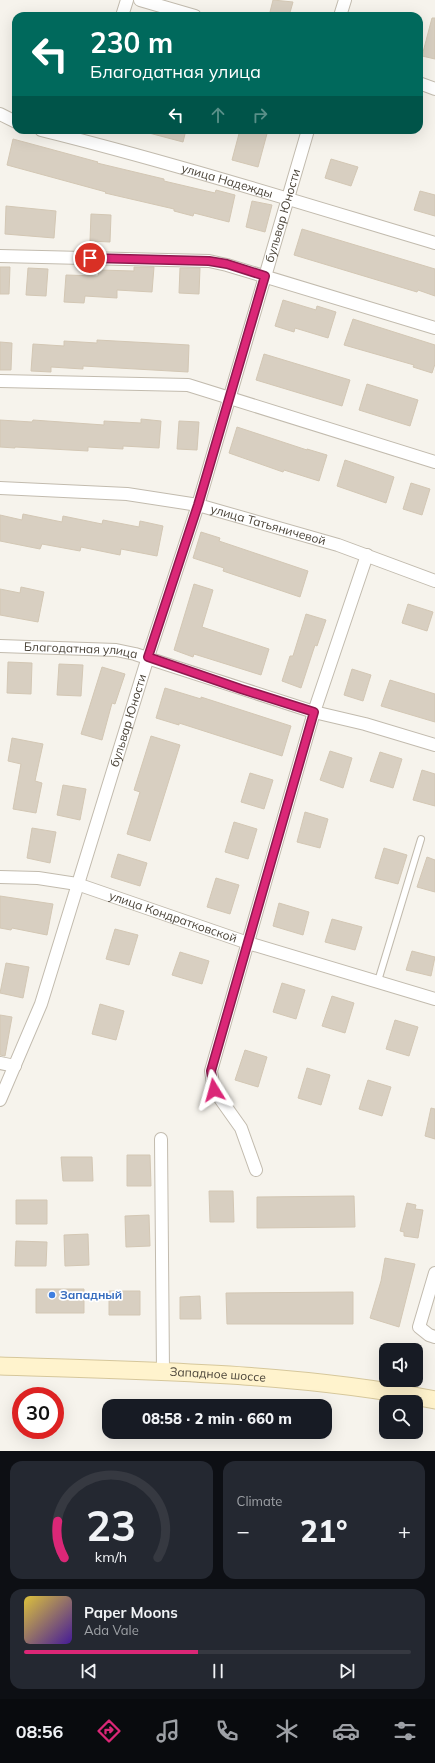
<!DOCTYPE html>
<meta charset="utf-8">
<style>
:root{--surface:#171b24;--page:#242831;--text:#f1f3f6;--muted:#9ea1a6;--line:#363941;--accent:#db2777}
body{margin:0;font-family:Mulish,sans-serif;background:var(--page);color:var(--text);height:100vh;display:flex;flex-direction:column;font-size:15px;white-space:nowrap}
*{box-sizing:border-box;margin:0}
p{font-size:13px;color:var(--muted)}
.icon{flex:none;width:22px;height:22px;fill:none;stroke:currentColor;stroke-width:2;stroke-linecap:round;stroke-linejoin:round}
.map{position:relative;height:1451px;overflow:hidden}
.drawer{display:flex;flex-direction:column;gap:10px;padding:10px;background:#0d0f14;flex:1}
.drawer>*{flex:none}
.banner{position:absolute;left:12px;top:12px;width:411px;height:122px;border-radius:12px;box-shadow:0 4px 16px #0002;background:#00695c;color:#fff;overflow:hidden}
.fabs{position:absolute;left:379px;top:1343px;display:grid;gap:8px}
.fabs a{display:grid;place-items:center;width:44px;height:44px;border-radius:8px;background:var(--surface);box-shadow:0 4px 16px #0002;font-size:20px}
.speed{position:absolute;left:12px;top:1387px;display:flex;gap:8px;font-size:20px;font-weight:700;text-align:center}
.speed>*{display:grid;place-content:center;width:52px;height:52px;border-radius:50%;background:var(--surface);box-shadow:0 4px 16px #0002;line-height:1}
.speed .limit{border:6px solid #d22;background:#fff;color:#111}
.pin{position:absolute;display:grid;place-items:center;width:34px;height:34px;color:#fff;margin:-17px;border:2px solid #fff;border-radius:50%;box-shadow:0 1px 4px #0007}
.me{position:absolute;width:44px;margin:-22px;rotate:352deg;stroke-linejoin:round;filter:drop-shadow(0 0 3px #0008)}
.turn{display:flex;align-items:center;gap:14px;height:84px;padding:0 12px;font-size:18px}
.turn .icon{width:52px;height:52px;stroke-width:2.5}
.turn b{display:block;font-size:28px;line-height:34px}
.lanes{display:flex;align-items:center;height:38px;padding:0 12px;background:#0003;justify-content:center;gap:20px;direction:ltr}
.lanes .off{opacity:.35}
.big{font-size:30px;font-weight:800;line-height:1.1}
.drawer .widget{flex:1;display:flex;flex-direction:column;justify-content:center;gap:6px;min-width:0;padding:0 14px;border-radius:12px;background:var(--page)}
.drawer .dial{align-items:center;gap:0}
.dial svg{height:104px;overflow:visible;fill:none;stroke:var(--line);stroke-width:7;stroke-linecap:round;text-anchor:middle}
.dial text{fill:var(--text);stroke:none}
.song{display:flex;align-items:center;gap:12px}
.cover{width:48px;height:48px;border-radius:6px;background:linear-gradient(135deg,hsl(50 70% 55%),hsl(260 70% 35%))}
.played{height:4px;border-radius:2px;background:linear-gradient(90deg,var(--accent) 45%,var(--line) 45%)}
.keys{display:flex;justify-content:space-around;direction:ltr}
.heat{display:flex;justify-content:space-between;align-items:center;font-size:22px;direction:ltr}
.drawer .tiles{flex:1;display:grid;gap:10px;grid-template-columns:1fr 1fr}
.widget:last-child{grid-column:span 2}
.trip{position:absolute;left:102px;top:1399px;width:230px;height:40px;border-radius:12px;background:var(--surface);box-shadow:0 4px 16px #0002;font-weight:800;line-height:40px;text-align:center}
.dock{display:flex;height:64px;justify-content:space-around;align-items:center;background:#090b0e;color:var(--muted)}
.dock .icon{width:28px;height:28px}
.dock .current{color:var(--accent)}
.dock b{font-size:18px;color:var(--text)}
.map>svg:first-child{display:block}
</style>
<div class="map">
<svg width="435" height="1451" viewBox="0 0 435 1451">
<rect width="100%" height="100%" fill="#f6f3ec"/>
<path fill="#d8cfc1" stroke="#d3c7b4" d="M273,0L293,2L289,16H269Z
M432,18H435V59L422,56Z
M150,130H186L183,142L149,133Z
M240,130H268L258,167L232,160Z
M13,139L98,162L97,163L164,179V181L215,193L216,190L235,195L229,222L194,213L193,216L174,211V209L105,193L106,192L7,165Z
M331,159L358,167L351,186L325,178Z
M420,191L435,195V216L414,210Z
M252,201L272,205L265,232L246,227Z
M6,206L56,211L54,238L5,234Z
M91,214L111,215L110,242L90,241Z
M302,229L435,269V296L418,290L417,292L294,255Z
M0,267H10L9,294H0Z
M134,267H154L152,292L117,290V298L85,296L84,303L64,302L66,275L98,276L99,270L134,271Z
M28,268L48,269L46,296L26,295Z
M180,268H200L199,294L179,293Z
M283,300L316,310L317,306L336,312L328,338L295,328L294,332L275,326Z
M353,319L435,345V364L432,373L413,367L414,365L344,345Z
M97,340L189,345L188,372L83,366V369L51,367V372L31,371L33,344L64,346V341L97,343Z
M0,342L12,343L11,370H0Z
M264,354L350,380L342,406L256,380Z
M367,384L418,400L410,426L359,410Z
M141,419L161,421L159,448L123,446V449L88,447V451L15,447V448L0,447V420L32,422L33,420L104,425V421L141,423Z
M179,421L199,422L197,450L177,449Z
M237,427L307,450V449L327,455L319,481L284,470L283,472L229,453Z
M345,460L394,477L386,503L337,486Z
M411,483L430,489L422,515L403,509Z
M23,514L62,522L63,516L102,524L103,520L139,527L140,521L163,526L157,556L121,549L120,555L81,547L80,551L42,544L40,549L0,541V515L22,520Z
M201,532L220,538L219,541L308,571L300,597L223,571L224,568L193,558Z
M194,584L213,590L202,627L269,649L261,675L194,654L193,657L174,650Z
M21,587L44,592L38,622L0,615V589L20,593Z
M408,604L433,612L427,631L402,623Z
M306,614L326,620L317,646L315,645L301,688L282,681L290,656H293Z
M8,662L32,663L31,694L7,693Z
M59,664L83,665L81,696L57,695Z
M102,667L125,674L115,704L112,703L102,740L81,734Z
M352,669L371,675L363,701L344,695Z
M390,680L435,694V722L381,706Z
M165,688L201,699V697L291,726L282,756L179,723V725L156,718Z
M151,736L180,745L150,841L127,834L140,792L134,790Z
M12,738L43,744L35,781L42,783L36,813L13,809L21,764L8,761Z
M330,751L352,758L343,788L320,780Z
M380,752L402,759L393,788L370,781Z
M422,770L435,774V806L413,800Z
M250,773L273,780L264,809L241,802Z
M63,785L86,789L80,820L57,815Z
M305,812L328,819L320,848L297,842Z
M234,822L257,829L248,859L225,852Z
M32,828L56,832L50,863L27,858Z
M384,848L407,855L398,884L375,878Z
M118,854L147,863L140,886L111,877Z
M427,857L435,860V892L417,887Z
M216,878L239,885L230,914L207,907Z
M0,896L53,904L47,935L12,928L11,930L0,928Z
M279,903L309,912L303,935L273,926Z
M332,919L362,927L355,950L325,942Z
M115,929L138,935L129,965L106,959Z
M412,951L435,957L431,976L406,970Z
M180,952L209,961L202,984L172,975Z
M6,963L29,967L23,998L0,993Z
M282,983L305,990L296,1019L273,1012Z
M332,996L354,1003L345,1033L322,1026Z
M100,1004L124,1011L116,1040L92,1034Z
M0,1015L12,1017L5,1056L0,1055Z
M395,1020L418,1027L409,1056L386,1049Z
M245,1050L267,1057L258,1087L235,1080Z
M307,1068L330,1075L321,1105L298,1098Z
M368,1080L391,1087L382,1116L359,1109Z
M431,1108L435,1109V1139L425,1136Z
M127,1155H150L151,1186H127Z
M61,1157H92L93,1181H63Z
M209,1191H233L234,1222H210Z
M354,1196L355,1227L257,1228V1197Z
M16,1200H47V1224H16Z
M407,1203L416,1205L415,1209L423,1210L418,1238L404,1236V1232L400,1231Z
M149,1215L150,1246L126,1247L125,1216Z
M88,1234L89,1265L65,1266L64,1235Z
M16,1241L47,1242L46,1266H15Z
M385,1258L415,1264L399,1327L370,1318L381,1281Z
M36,1289H84V1313H36Z
M109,1291H140V1315H109Z
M353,1292V1324H227L226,1293Z
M200,1296L201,1319H180V1297Z"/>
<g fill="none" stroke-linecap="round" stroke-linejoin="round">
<g stroke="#c2bbae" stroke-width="8">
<path id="service" d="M378,981L421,839"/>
</g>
<g stroke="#c2bbae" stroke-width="14">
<g id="minor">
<path d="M140,0L195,16"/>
<path d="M122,16L127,0"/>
<path d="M340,16L345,0"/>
<path d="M419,83L435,89"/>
<path d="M0,114L16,122"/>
<path id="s1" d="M41,130C174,163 304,204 435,243"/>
<path d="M0,256L209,261L227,265L435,328"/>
<path d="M0,381L188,385L435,462"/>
<path id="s2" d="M0,488L127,494L198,505L338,545L435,581"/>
<path id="s3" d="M0,646L116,650L135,654L314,712L365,724L435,745"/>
<path id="s4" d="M0,877L38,878L77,884L248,943L435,999"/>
<path d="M0,1063L15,1066"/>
<path id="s5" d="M0,1100L41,1004L148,657L198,505L308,130"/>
<path d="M161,1139L163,1371"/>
<path d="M256,1170L241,1128L214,1090L211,1071L314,712L367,555"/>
<path d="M435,1273L419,1327L429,1335L435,1337"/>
</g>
</g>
<g stroke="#d6c79b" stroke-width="19">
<g id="secondary">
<path id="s6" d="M0,1366C145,1371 292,1372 435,1400"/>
</g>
</g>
<use href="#service" stroke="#fff" stroke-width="6"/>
<use href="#minor" stroke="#fff" stroke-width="12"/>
<use href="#secondary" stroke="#fff3cd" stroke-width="17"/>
</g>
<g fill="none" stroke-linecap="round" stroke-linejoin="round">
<g stroke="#8e194d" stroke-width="10">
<path id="route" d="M90,258L209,261L227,264L265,276L198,505L148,657L241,689L314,712L211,1071L214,1090"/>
</g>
<use href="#route" stroke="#db2777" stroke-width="7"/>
</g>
<circle fill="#3f7fe0" stroke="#fff" stroke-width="1.5" cx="52" cy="1295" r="4"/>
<g text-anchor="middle" stroke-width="3.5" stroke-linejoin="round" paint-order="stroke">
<g font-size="12" fill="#4b4439" stroke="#fff">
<text dy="4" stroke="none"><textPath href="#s1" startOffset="193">улица Надежды</textPath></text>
<text dy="4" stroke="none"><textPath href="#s5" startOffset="929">бульвар Юности</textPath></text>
<text dy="4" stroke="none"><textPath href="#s2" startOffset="272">улица Татьяничевой</textPath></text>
<text dy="4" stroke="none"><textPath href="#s3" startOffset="81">Благодатная улица</textPath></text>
<text dy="4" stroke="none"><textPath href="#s5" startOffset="401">бульвар Юности</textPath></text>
<text dy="4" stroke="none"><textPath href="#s4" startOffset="179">улица Кондратковской</textPath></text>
<text dy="4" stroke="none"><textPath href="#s6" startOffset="218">Западное шоссе</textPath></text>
</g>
<g font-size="12" font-weight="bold" fill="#366cbe" stroke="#fff" text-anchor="start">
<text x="60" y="1299">Западный</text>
</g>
</g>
</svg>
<div class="fabs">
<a><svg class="icon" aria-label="sound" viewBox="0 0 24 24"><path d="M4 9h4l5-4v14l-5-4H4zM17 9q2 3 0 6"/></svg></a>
<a><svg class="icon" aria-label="search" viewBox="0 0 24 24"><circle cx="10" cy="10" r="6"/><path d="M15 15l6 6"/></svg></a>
</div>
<div class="speed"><div class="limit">30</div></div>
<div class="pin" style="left:90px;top:258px;background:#d93025"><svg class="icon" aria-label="arrive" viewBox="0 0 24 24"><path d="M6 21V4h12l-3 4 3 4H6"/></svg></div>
<svg class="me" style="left:214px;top:1090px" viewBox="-20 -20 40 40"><path d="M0-17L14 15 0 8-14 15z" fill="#db2777" stroke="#fff" stroke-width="4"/></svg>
<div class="trip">08:58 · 2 min · 660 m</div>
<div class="banner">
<div class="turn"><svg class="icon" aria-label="left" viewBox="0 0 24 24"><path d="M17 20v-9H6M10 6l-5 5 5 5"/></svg><div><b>230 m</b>Благодатная улица</div></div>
<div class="lanes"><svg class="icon" aria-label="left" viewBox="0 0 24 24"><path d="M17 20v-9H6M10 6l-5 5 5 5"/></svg><svg class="icon off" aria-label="ahead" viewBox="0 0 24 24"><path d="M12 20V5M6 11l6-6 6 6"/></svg><svg class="icon off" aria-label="right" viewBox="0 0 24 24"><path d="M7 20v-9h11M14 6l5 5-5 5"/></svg></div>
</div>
</div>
<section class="drawer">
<div class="tiles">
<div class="widget dial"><svg viewBox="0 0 100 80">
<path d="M14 69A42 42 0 1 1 86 69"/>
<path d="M14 69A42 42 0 0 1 9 41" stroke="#db2777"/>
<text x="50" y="56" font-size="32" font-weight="700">23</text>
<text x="50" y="72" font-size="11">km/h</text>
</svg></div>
<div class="widget"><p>Climate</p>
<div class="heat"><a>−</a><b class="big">21°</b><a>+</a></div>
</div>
<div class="widget">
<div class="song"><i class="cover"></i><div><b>Paper Moons</b><p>Ada Vale</p></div></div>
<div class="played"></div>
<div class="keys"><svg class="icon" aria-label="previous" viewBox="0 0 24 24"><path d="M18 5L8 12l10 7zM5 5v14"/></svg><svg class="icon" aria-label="pause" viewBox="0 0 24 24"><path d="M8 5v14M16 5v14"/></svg><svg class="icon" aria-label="next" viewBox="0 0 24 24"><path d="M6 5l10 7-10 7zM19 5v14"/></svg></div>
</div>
</div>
</section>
<nav class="dock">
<b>08:56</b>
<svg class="icon current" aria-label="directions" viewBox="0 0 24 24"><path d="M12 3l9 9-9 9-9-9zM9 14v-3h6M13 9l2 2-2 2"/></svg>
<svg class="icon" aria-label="music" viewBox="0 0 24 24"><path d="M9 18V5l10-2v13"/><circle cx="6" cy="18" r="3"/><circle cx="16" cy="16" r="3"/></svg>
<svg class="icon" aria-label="phone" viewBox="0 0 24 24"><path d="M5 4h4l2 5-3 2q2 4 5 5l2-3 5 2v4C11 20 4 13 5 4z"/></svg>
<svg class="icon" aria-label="climate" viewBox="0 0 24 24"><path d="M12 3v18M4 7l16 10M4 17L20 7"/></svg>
<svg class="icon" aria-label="car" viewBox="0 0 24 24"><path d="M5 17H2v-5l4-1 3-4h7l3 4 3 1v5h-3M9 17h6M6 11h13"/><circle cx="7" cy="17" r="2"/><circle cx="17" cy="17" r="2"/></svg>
<svg class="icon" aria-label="filters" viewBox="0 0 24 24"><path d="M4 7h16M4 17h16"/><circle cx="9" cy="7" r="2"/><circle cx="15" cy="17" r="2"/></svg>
</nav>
